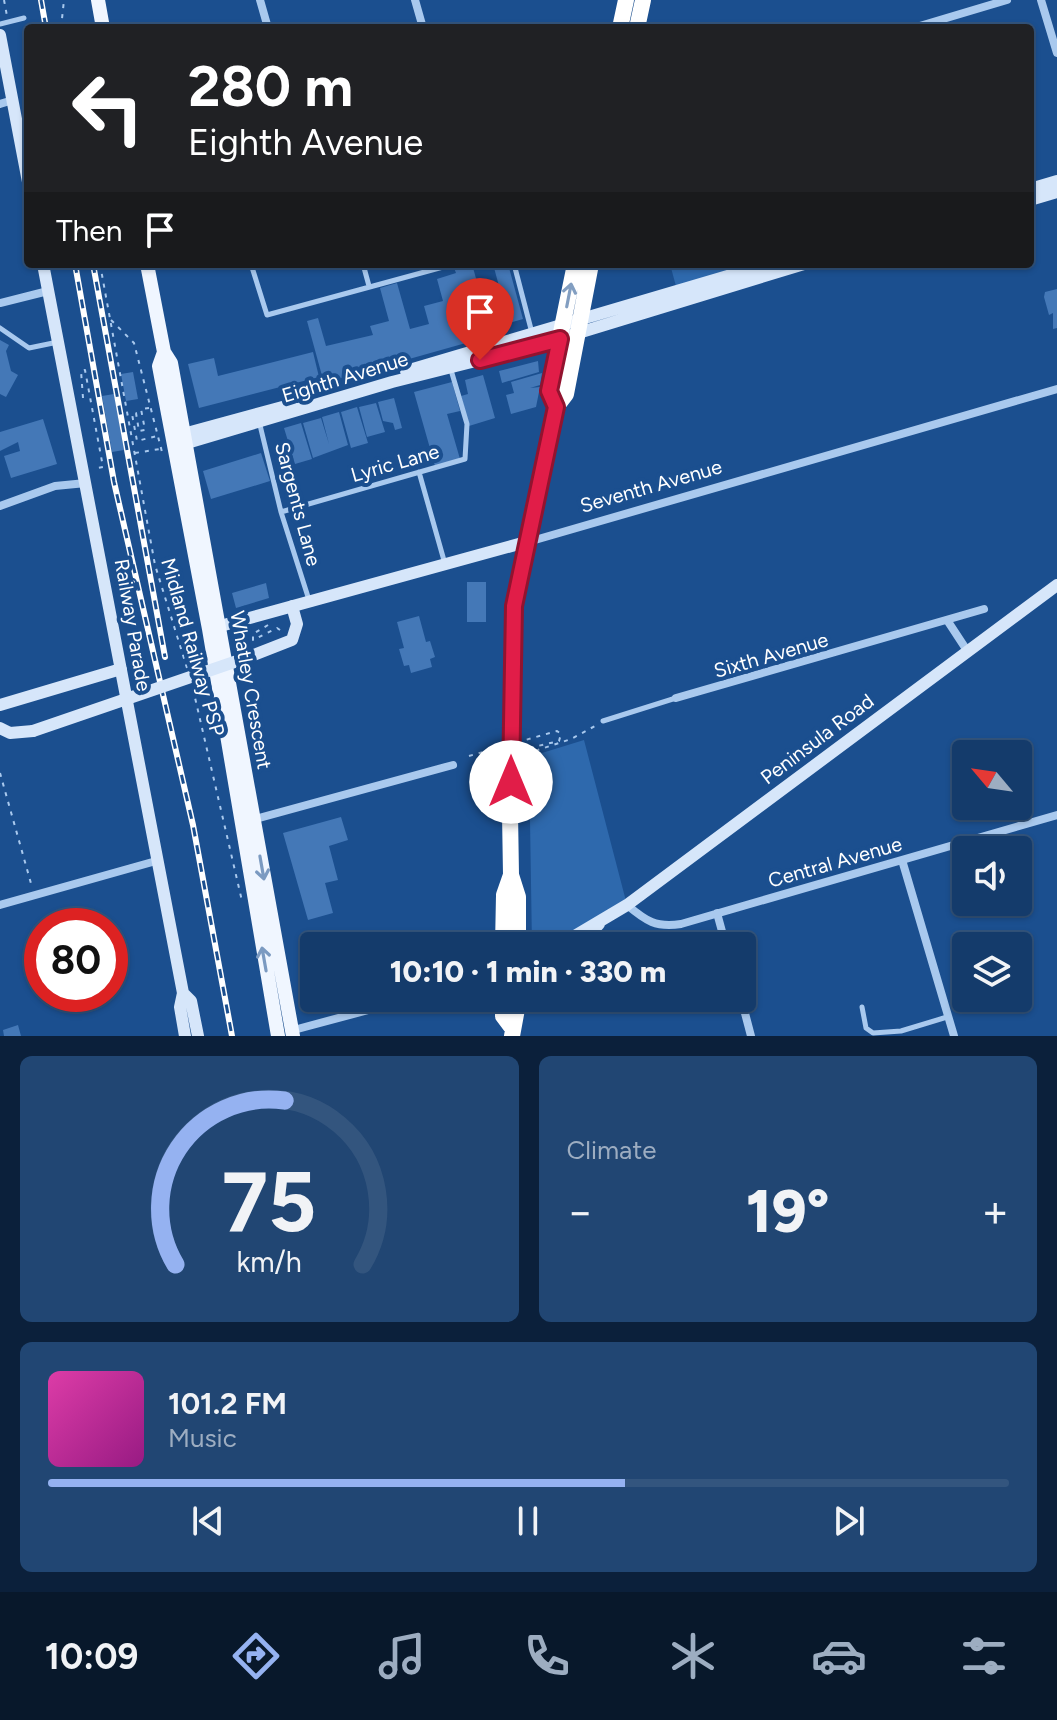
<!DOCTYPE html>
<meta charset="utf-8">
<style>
:root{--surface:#143b6b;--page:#214673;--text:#f1f3f6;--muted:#9dadc1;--line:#33557e;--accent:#95b2f1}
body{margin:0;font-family:Figtree,sans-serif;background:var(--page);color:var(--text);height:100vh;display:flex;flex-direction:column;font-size:30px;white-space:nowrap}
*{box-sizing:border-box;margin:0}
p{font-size:26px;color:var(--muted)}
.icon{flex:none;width:44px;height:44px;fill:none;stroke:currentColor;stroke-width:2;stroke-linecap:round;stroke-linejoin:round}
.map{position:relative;height:1036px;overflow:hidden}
.side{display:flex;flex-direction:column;gap:20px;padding:20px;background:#0b203b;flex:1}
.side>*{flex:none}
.banner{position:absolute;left:24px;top:24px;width:1010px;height:244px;border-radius:8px;box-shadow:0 2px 6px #0004,0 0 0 2px var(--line);background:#202124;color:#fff;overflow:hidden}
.needle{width:52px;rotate:299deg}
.buttons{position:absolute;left:952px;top:740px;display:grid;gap:16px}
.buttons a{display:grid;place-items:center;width:80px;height:80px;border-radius:8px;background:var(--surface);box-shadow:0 2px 6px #0004,0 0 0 2px var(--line);font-size:40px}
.speed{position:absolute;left:24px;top:908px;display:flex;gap:16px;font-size:40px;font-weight:700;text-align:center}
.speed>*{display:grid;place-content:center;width:104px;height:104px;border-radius:50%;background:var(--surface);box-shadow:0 2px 6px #0004,0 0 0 2px var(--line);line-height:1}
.speed .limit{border:12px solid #d22;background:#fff;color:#111}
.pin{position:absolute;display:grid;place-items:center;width:68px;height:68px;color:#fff;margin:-82px -34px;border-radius:50% 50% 50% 0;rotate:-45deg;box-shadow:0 0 8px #0007}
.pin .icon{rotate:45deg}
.me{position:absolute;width:88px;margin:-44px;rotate:0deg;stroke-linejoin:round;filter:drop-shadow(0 0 6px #0008)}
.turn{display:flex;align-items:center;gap:28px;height:168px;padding:0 32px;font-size:36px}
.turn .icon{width:104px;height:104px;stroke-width:2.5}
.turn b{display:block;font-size:56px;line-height:68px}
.then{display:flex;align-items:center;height:76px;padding:0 32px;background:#0003;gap:16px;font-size:30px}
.big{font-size:60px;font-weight:800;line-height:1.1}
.side .widget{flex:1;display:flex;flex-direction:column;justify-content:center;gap:12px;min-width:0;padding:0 28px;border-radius:12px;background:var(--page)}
.side .dial{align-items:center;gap:0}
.dial svg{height:208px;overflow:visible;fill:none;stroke:var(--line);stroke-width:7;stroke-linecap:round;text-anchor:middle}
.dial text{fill:var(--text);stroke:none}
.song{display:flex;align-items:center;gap:24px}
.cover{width:96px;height:96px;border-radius:12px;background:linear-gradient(135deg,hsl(320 70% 55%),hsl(310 70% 35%))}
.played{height:8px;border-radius:4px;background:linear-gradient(90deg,var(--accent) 60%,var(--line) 60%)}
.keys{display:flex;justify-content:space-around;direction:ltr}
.heat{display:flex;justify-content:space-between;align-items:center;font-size:44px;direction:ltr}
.side .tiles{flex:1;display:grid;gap:20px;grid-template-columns:1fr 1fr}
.widget:last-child{grid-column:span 2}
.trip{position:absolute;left:300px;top:932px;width:456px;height:80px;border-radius:8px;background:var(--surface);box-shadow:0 2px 6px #0004,0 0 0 2px var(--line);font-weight:800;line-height:80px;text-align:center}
.dock{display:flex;height:128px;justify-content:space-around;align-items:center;background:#08182b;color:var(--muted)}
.dock .icon{width:56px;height:56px}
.dock .on{color:var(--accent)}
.dock b{font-size:36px;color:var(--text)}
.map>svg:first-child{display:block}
</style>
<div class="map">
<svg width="1057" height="1036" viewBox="0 0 1057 1036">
<rect width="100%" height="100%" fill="#1b4f8f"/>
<path fill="#2e69ad" d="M670,264H744L746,270L677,290Z
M584,740L627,905L585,929L532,946L529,757Z"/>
<path fill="#4478b7" d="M466,264H472L482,300L497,295L504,319L489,324L487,316L470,322L465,310L473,341L324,383L307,321L318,318L326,346L373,335L370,326L389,321L380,288L397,283L410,329L429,324L424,306L443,301L437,279L456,273L454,268Z
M493,264H508L523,319L509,323Z
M1057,289V328L1053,329V313L1049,315L1044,297L1045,292Z
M0,340L9,345L6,351L11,371L18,375L6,397L0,394Z
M313,352L319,377L199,408L188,364L214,358L218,376Z
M538,361L539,372L502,383L499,371Z
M133,372L138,399L126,401L121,374Z
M542,373L540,385L530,388L540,387L536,407L511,414L506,395L514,393L511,382Z
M483,375L495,418L469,426L461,396L468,394L465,380Z
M452,382L460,411L447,414L460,459L435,466L414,392Z
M114,394L124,450L112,452L102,396Z
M394,398L402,428L395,430L393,423L383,421L378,402Z
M376,403L385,432L367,437L359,407Z
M357,407L368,443L351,448L341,412Z
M339,412L348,445L313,458L303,423L321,418L329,444L322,417Z
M43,419L57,464L11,478L4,456L20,451L18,442L0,451V432Z
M301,423L312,459L295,464L284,428Z
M261,453L270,481L211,499L203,471Z
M467,582H486V622H467Z
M266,583L269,598L236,608L232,593Z
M419,616L426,642L430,641L435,657L430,659L432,667L411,673L409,665L404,666L399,649L404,648L397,622Z
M341,817L348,840L329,846L338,880L325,883L333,913L308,920L283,833Z
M18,1025L21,1036H4L3,1030Z"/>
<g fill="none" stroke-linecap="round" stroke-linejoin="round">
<path stroke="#a9c9ee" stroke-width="2" stroke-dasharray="4 6" stroke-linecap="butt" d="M4,0L7,16
M61,28L64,0
M100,264L155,565L187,668
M111,320L134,343L162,452
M83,398L81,371L85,370L103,467L97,468
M149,408L141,409L145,430L139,431L136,413L132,414L137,441L157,436
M135,453L160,449
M268,625L253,634V640L277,628L280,630
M193,689L242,901
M526,754L571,739L595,726
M0,773L32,887"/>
<path stroke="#a9c9ee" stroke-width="5" d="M0,24L24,18
M180,28H186
M251,264L267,315L454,264
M363,264L369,286
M514,264L532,333
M0,328L29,348L58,342
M259,421L281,512L309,600
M419,472L445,564
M281,512L465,459L467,424L451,370
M603,721L676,698
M862,1007L866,1028L873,1033L901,1031L947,1017"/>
<path stroke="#a9c9ee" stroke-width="8" d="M260,0L268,28
M415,0L423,28
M1041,0L1057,53
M913,28L1007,0
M0,104L13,100
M0,303L48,291
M0,506L55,486L86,483
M528,542L1057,389
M947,620L968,652
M676,698L984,609
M252,820L453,765
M902,860L954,1036
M0,905L156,861
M627,905C646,921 656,928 681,924L1057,815
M717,913L726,946
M741,998L751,1036
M290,1031L413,998"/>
<path stroke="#d6e6fa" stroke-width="12" d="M0,35L28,182
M1030,189L1057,181
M1030,200L1057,192
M43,264L183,993L180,1007L185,1036
M406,371L768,264
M176,436L301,402
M177,446L392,382L539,345L804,264
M213,628L526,542
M246,658L292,640L297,624L292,606
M0,705L121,669
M0,728L10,733L33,731
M558,946L627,905L1057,585
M579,946L599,924
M183,993L191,1001L198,1036"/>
<path stroke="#f0f6ff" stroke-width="14" d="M98,0L103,28
M147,264L164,352L171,363L293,1036
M164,352L159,366L162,382L209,629L278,1036"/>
<path stroke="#fff" stroke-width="16" d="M620,28L626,0
M637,28L643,0
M556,407L549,391L575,264
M503,946L504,895L511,875
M518,946V897L511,875L510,813L514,606L556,407L566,394L591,264
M503,998V1016L512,1028
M512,1036L519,998"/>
<g stroke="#fff" stroke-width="6">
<path id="rail" d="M41,0L46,28
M75,264L114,482L193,825L232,1036
M93,264L165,657"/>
</g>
<use href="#rail" stroke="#1b4f8f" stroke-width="3" stroke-dasharray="9" stroke-linecap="butt"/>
<path stroke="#a9c9ee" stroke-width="2" stroke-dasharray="4 6" stroke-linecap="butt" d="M469,756L557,731L561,734L559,741L525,749"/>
<path stroke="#d6e6fa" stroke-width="12" d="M33,731L246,658"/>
</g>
<defs><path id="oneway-shaft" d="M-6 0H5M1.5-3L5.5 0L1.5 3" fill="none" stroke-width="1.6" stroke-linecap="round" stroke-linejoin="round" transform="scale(2)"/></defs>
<use stroke="#829ec1" href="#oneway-shaft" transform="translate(569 295) rotate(-79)"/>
<g stroke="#7b9ac1">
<use href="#oneway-shaft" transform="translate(262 868) rotate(80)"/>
<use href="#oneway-shaft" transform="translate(264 959) rotate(-100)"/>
</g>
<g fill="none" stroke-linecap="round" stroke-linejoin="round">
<g stroke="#92132f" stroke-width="20">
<path id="route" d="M480,360L560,339L549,391L556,407L514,606L511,782"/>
</g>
<use href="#route" stroke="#e11d48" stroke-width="14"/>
</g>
<g text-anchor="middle" stroke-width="8" stroke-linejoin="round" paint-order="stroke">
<g font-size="20" fill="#fff" stroke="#1b4f8f">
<text transform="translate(345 377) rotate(-17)" y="7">Eighth Avenue</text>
<text transform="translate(395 463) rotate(-16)" y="7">Lyric Lane</text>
<text transform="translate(651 486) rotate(-16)" y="7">Seventh Avenue</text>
<text transform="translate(298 504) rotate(75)" y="7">Sargents Lane</text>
<text transform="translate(133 625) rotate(80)" y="7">Railway Parade</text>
<text transform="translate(193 647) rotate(74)" y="7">Midland Railway PSP</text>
<text transform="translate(771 655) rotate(-16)" y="7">Sixth Avenue</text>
<text transform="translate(251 690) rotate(80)" y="7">Whatley Crescent</text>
<text transform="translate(817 739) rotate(-37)" y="7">Peninsula Road</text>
<text transform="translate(835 862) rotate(-16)" y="7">Central Avenue</text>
</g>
</g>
</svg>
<div class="buttons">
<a><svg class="needle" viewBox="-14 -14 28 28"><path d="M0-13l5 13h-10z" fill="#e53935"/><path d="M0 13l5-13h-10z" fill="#9dadc1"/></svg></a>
<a><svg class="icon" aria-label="sound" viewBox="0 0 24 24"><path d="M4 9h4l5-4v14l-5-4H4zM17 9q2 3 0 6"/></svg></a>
<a><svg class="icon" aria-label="layers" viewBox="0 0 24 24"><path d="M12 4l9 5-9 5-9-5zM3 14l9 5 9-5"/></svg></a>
</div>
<div class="speed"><div class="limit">80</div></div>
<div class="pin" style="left:480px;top:360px;background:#d93025"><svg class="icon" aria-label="arrive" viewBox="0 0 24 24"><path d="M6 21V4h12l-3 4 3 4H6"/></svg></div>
<svg class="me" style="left:511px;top:782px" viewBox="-20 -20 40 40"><circle r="19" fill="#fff"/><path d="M0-13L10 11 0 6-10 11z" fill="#e11d48"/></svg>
<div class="trip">10:10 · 1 min · 330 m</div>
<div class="banner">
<div class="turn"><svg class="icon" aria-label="left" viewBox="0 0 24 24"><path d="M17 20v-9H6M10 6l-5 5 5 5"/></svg><div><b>280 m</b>Eighth Avenue</div></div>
<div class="then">Then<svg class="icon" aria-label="arrive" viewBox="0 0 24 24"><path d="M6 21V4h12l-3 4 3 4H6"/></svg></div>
</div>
</div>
<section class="side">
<div class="tiles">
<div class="widget dial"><svg viewBox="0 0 100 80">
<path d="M14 69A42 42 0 1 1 86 69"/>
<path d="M14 69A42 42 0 0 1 56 6" stroke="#95b2f1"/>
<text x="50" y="56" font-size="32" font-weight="700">75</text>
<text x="50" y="72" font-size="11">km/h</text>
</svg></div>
<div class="widget"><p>Climate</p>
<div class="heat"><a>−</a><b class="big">19°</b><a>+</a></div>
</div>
<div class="widget">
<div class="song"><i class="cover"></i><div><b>101.2 FM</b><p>Music</p></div></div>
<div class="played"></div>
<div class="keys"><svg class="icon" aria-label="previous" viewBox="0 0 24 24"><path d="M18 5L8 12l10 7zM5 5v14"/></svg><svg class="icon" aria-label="pause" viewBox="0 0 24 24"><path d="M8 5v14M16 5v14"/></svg><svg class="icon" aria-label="next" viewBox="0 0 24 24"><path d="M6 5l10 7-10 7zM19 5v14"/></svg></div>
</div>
</div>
</section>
<nav class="dock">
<b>10:09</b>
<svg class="icon on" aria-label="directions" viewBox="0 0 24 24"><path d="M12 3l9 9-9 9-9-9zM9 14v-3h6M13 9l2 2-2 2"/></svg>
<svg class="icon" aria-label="music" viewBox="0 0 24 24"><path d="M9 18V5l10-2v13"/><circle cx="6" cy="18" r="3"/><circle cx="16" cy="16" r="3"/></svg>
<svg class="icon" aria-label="phone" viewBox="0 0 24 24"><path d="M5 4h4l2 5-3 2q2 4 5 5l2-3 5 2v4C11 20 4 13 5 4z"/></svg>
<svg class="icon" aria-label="climate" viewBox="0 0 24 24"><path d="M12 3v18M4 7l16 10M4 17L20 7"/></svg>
<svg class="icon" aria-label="car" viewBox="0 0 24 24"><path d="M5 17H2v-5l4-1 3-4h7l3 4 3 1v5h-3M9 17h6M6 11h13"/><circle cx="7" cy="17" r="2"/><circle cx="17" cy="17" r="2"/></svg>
<svg class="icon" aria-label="filters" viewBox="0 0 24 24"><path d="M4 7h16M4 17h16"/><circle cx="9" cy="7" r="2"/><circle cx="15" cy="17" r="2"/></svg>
</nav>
